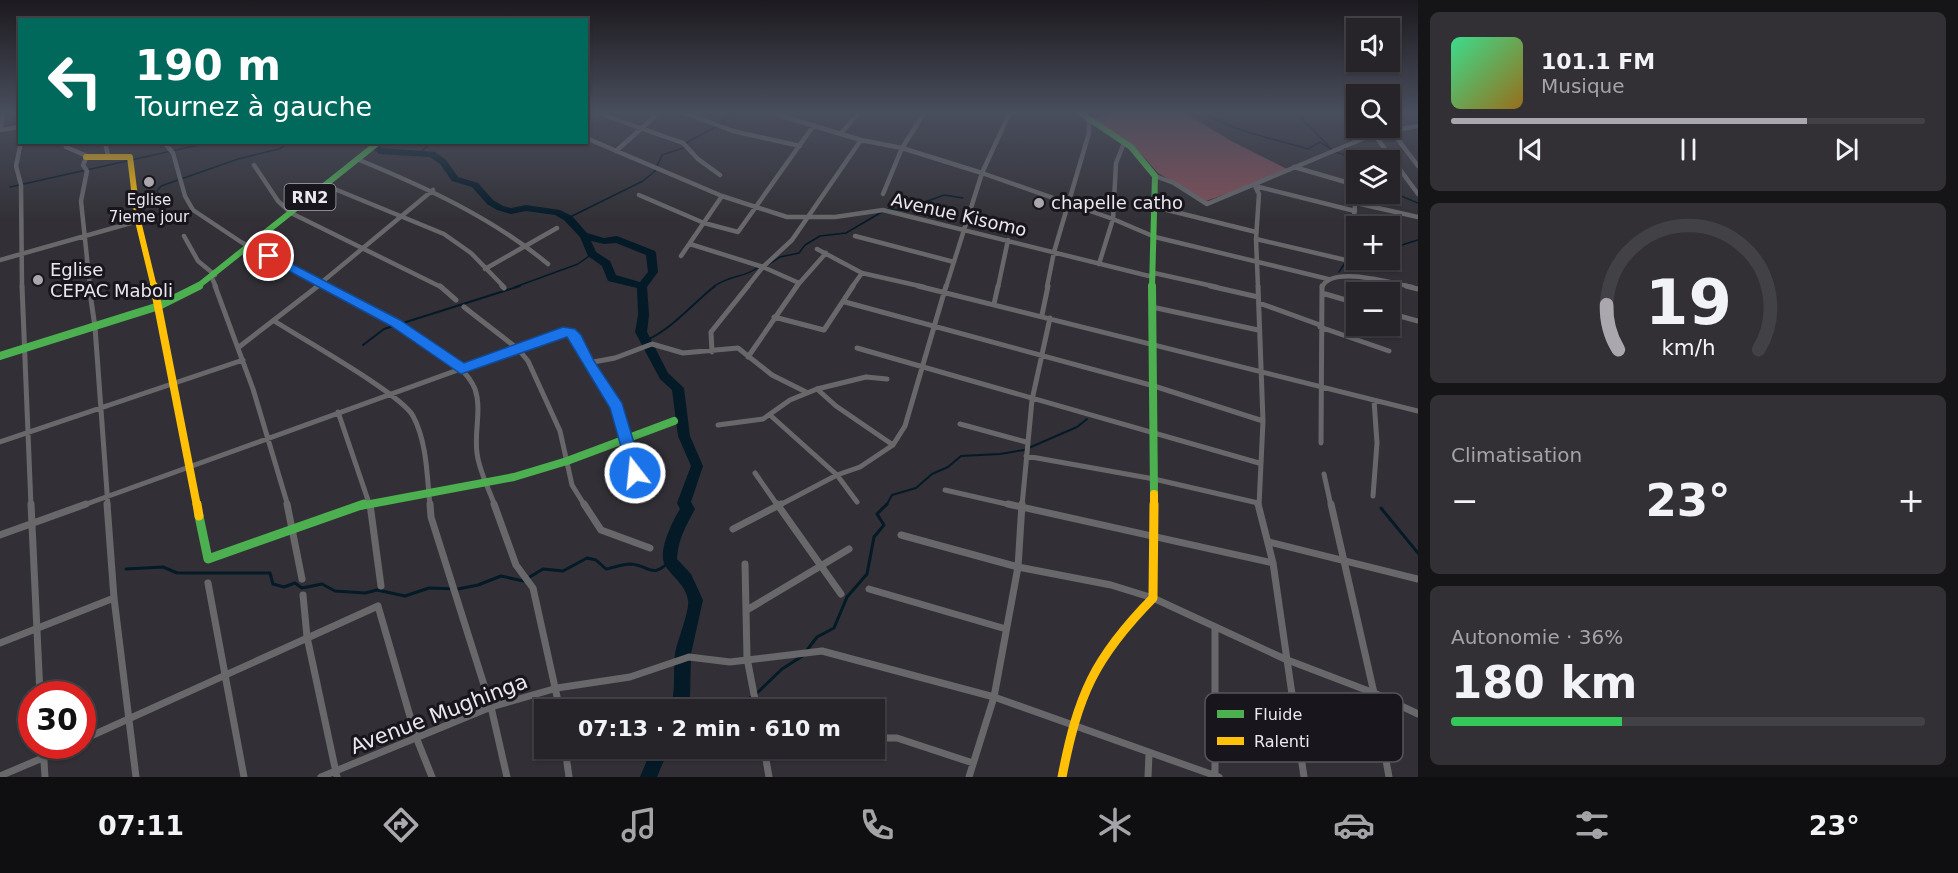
<!DOCTYPE html>
<html lang="fr">
<meta charset="utf-8">
<style>
:root{--surface:#262428;--page:#323034;--text:#f1f3f6;--muted:#a4a4a8;--line:#424145;--accent:#aaa7ae}
body{margin:0;font-family:"DejaVu Sans",sans-serif;background:var(--page);color:var(--text);height:100vh;display:flex;flex-direction:column;font-size:22px;white-space:nowrap}
*{box-sizing:border-box;margin:0}
p{font-size:20px;color:var(--muted)}
.icon{flex:none;width:33px;height:33px;fill:none;stroke:currentColor;stroke-width:2;stroke-linecap:round;stroke-linejoin:round}
.map{position:relative;flex:1;overflow:hidden}
.panel{display:flex;flex-direction:column;gap:12px;padding:12px;background:#151416;width:540px}
.panel>*{flex:none}
.banner{position:absolute;left:18px;top:18px;width:570px;height:126px;border-radius:0px;box-shadow:0 2px 4px #0004,0 0 0 2px var(--line);background:#00695c;color:#fff;overflow:hidden}
.tools{position:absolute;left:1346px;top:18px;display:grid;gap:12px}
.tools a{display:grid;place-items:center;width:54px;height:54px;border-radius:0px;background:var(--surface);box-shadow:0 2px 4px #0004,0 0 0 2px var(--line);font-size:30px}
.speed{position:absolute;left:18px;top:681px;display:flex;gap:12px;font-size:30px;font-weight:700;text-align:center}
.speed>*{display:grid;place-content:center;width:78px;height:78px;border-radius:50%;background:var(--surface);box-shadow:0 2px 4px #0004,0 0 0 2px var(--line);line-height:1}
.speed .limit{border:9px solid #d22;background:#fff;color:#111}
.pin{position:absolute;display:grid;place-items:center;width:51px;height:51px;color:#fff;margin:-26px;border:3px solid #fff;border-radius:50%;box-shadow:0 2px 6px #0007}
.me{position:absolute;width:66px;margin:-33px;rotate:344deg;stroke-linejoin:round;filter:drop-shadow(0 0 4px #0008)}
.turn{display:flex;align-items:center;gap:21px;height:126px;padding:0 18px;font-size:27px}
.turn .icon{width:78px;height:78px;stroke-width:2.5}
.turn b{display:block;font-size:42px;line-height:51px}
.big{font-size:45px;font-weight:700;line-height:1.1}
.panel .card{flex:1;display:flex;flex-direction:column;justify-content:center;gap:9px;min-width:0;padding:0 21px;border-radius:9px;background:var(--page)}
.panel .dial{align-items:center;gap:0}
.dial svg{height:156px;overflow:visible;fill:none;stroke:var(--line);stroke-width:7;stroke-linecap:round;text-anchor:middle}
.dial text{fill:var(--text);stroke:none}
.song{display:flex;align-items:center;gap:18px}
.cover{width:72px;height:72px;border-radius:9px;background:linear-gradient(135deg,hsl(150 70% 55%),hsl(40 70% 35%))}
.played{height:6px;border-radius:3px;background:linear-gradient(90deg,var(--accent) 75%,var(--line) 75%)}
.keys{display:flex;justify-content:space-around;direction:ltr}
.heat{display:flex;justify-content:space-between;align-items:center;font-size:33px;direction:ltr}
.charge{height:9px;border-radius:4px;background:linear-gradient(90deg,#34c759 36%,var(--line) 0)}
.trip{position:absolute;left:534px;top:699px;width:351px;height:60px;border-radius:0px;background:var(--surface);box-shadow:0 2px 4px #0004,0 0 0 2px var(--line);font-weight:700;line-height:60px;text-align:center}
.tab-bar{display:flex;height:96px;justify-content:space-around;align-items:center;background:#0f0e10;color:var(--muted)}
.tab-bar .icon{width:42px;height:42px}
.tab-bar .selected{color:var(--accent)}
.tab-bar b{font-size:27px;color:var(--text)}
main{display:flex;flex:1;min-height:0}
.map>svg:first-child{display:block}
</style>
<main>
<div class="map">
<svg width="1418" height="777" viewBox="0 0 1418 777">
<rect width="100%" height="100%" fill="#323036"/>
<path fill="#814f58" d="M1114,112H1183L1233,142L1291,171L1206,201L1158,173L1142,155L1090,120Z"/>
<g fill="none" stroke-linecap="round" stroke-linejoin="round">
<path stroke="#041a27" stroke-width="1.5" d="M1203,112C1234,132 1273,138 1308,149L1320,142L1336,152L1359,160
M1299,112L1302,119L1328,145
M422,151L432,142
M10,187L212,142
M1389,191L1418,203
M155,217L166,207L157,191L161,186L238,159L279,149L290,142
M568,218L643,181L655,171L662,155L683,148L686,143L721,124L733,112
M1389,249L1418,240
M768,265L780,257L799,253L805,245L820,236L846,233L887,209L904,210L944,195L963,198
M1339,272L1345,263L1362,260
M515,287L578,264L592,254
M713,287C731,274 742,279 759,267"/>
<path stroke="#041a27" stroke-width="2" d="M647,340C673,328 692,304 715,286
M363,345L384,329L520,286
M886,506L892,495L916,488L932,474L948,467L961,456L1000,454L1024,450L1077,427L1087,419"/>
<path stroke="#041a27" stroke-width="3" d="M1381,508L1418,553
M126,569L163,567L177,573H270L273,584L284,587L295,583L302,588L322,584L335,591L365,593L377,590L405,596L429,588L458,589L478,585L501,576L523,581L543,569L563,571L587,558L596,560L606,569C613,568 623,564 630,564C650,565 651,580 670,561
M807,650L817,637L834,628L847,597L867,574L874,537L884,525L877,514L887,504
M756,694L782,669L804,655
M735,710L751,697"/>
<path fill="#041a27" fill-rule="evenodd" d="M366,142H376L382,148L435,152L446,160L458,177L478,183L493,200L503,206L511,208L526,205L560,210L572,216L587,233L604,238L617,236L655,251L656,253L658,272L647,287L649,315L647,332L668,373L684,388L690,436L703,466L691,502L695,509C686,526 678,539 677,559L691,574L703,600L691,654L690,697L686,710H670C676,691 673,673 675,654C677,641 690,611 688,600C686,585 672,577 665,565C657,552 673,520 680,509L677,503L691,466L678,436L672,390L660,379L635,332L638,315L637,288L608,281L602,266L588,256L580,237L564,220L555,215L526,211L511,214L497,210L487,204L472,187L452,181L440,164L430,157L379,154ZM591,241L604,244L616,243L646,255L648,272L640,282L616,275L610,261L596,252Z
M652,748H669L657,777H640Z"/>
<path stroke="#68686b" stroke-width="4.5" d="M595,112L683,143L698,159L720,175
M682,112L733,131L800,146
M768,112L861,140L902,148L982,173L1113,219L1155,237L1328,279
M1,129L3,112
M1390,129L1418,166
M0,130L20,127
M841,133L860,112
M1374,134L1418,194
M586,138L722,196L787,217H835L883,210L1153,277
M21,142L16,166L21,185L22,287
M65,142L66,147L87,156L83,165L87,171L81,201L90,287
M105,142L108,156
M164,142L173,153L185,196L193,210L241,242L327,287
M616,151L660,112
M357,159C425,187 491,217 548,264
M254,165L278,201L291,213L441,287
M1294,167L1356,185
M1155,176L1174,183L1207,204L1374,134L1418,126
M325,185L444,234L471,253L504,287
M1255,186L1259,194L1256,239L1258,287
M1255,186L1355,211
M883,194L902,148L925,112
M639,195L704,223L738,232L814,125
M1356,203L1418,217
M1155,207L1256,232
M184,236L198,261L215,275
M855,236L954,262
M1256,239L1350,261L1356,194
M690,244L763,267L799,283
M817,249L862,273L924,287
M681,256L722,196
M0,260L138,221
M1099,264L1113,219L1116,163L1124,143
M485,269L557,228
M1154,273L1217,287
M212,278L216,287
M316,287L433,190
M747,287L763,267L792,240L861,140
M796,287L826,253
M852,287L862,273
M946,287L982,173L1010,112
M998,287L1008,240
M1047,287L1054,252L1089,133V118
M1322,287C1332,265 1392,283 1412,287"/>
<path stroke="#68686b" stroke-width="5" d="M22,286L31,506
M89,286L95,327L108,506
M215,286L253,389L288,506
M325,286C362,306 460,350 475,389C482,409 474,432 477,453C479,471 489,489 495,506
M440,286L456,300
M502,286L504,288
M918,286L1418,411
M1210,286L1258,297
M1258,286L1263,421L1259,506
M1406,286L1418,289
M1322,293L1356,303
M845,302L1154,386L1263,421
M1259,303L1320,325
M994,304L998,286
M464,307L518,349L528,361L560,431L572,485L585,506
M1152,307L1258,330
M1389,313L1418,321
M1042,315L1048,286
M774,317L824,330L853,286
M276,322C302,339 401,394 413,416C427,442 427,476 430,506
M1320,327L1389,351
M239,347L318,286
M857,348L1259,463
M712,352L711,332L748,286
M748,357L797,286
M588,363L615,358L652,344L683,353L738,348L772,375L806,392
M817,389L836,406L893,445
M338,412L370,506
M770,415L837,475L857,502
M960,424L1026,442
M718,425L763,419L790,400L817,389L866,377L887,379
M0,442L243,360
M1321,443L1322,286
M1026,456L1154,479L1258,503
M755,473L778,506
M1324,474L1331,506
M945,490L1015,506
M1373,496L1377,443L1374,400
M81,506L563,332H570L577,338L588,363L617,407L640,490
M778,506L837,475L860,467L893,445L905,426L946,286
M1022,506L1032,400L1050,318"/>
<path stroke="#68686b" stroke-width="7" d="M31,504L40,694
M107,504L114,598L136,777
M287,504L302,579
M370,504L381,586
M430,504L431,517L491,707L507,777
M494,504L516,565L533,588L560,710
M584,504L601,530L650,548
M777,504L841,594
M1008,504L1273,563
M1258,504L1273,563L1304,777
M1331,504L1374,693L1389,777
M733,529L781,504
M0,535L86,504
M901,535L1018,567L1111,585L1153,598L1285,659L1374,693L1418,714
M1269,542L1418,579
M745,564L747,658L757,710
M208,583L244,777
M869,589L1006,629
M303,595L307,637L337,777
M747,610L849,549
M1215,627V775
M0,643L114,598
M874,738H897L973,763
M82,740L378,606L416,737L432,777
M43,746L45,777
M565,748L569,777
M764,748L769,777
M0,776L71,746
M321,777L491,707L557,688L630,677L689,657L730,662L822,651L994,697L1219,777
M969,777L994,697L1018,567L1022,504
M1148,777L1149,754"/>
<path stroke="#4caf50" stroke-width="6" d="M1079,112L1131,147L1155,176L1152,287
M197,287L379,142"/>
<path stroke="#4caf50" stroke-width="8" d="M1152,286L1154,494
M0,356L159,306L199,286
M360,506L514,477L567,461L674,421"/>
<path stroke="#4caf50" stroke-width="9" d="M199,516L208,559L364,504"/>
<path stroke="#ffc107" stroke-width="6" d="M86,157H130L138,221L154,287"/>
<path stroke="#ffc107" stroke-width="8" d="M154,286L197,506
M1154,506V494"/>
<path stroke="#ffc107" stroke-width="9" d="M197,504L199,516
M1062,777C1078,695 1094,658 1153,598L1154,504"/>
</g>
<linearGradient id="sky" x2="0" y2="1"><stop stop-color="#1c1a1e"/><stop offset="0.51" stop-color="#494e5d"/><stop offset="1" stop-color="#494e5d" stop-opacity="0"/></linearGradient>
<rect width="1418" height="221" fill="url(#sky)"/>
<path fill="#1a73e8" stroke="#114b97" stroke-width="1.5" d="M269,252L400,320L464,363L563,327L575,329L581,335L594,361L622,403L643,473L640,478H630L610,408L567,337L461,374L391,326L265,258V253Z"/>
<g fill="#aaa7ae" stroke="#18161c" stroke-width="2">
<circle cx="149" cy="182" r="6"/>
<circle cx="1039" cy="203" r="6"/>
<circle cx="38" cy="280" r="6"/>
</g>
<g text-anchor="middle" stroke-width="6" stroke-linejoin="round" paint-order="stroke">
<g font-size="15" fill="#eae7ef" stroke="#18161c">
<text x="149" y="205">Eglise<tspan x="149" dy="17">7ieme jour</tspan></text>
</g>
<rect fill="#18161c" stroke="#aba8b0" stroke-width="1.5" x="284.5" y="184" width="51" height="26" rx="4.5"/>
<g font-size="16" font-weight="bold" fill="#eae7ef">
<text x="310" y="203">RN2</text>
</g>
<g font-size="18" fill="#eae7ef" stroke="#18161c" text-anchor="start">
<text x="1051" y="209">chapelle catho</text>
<text x="50" y="276">Eglise<tspan x="50" dy="21">CEPAC Maboli</tspan></text>
</g>
<g font-size="18" fill="#eae7ef" stroke="#18161c">
<text transform="translate(959 215) rotate(13)" y="6">Avenue Kisomo</text>
</g>
<g font-size="21" fill="#eae7ef" stroke="#18161c">
<text transform="translate(439 714) rotate(-21)" y="7">Avenue Mughinga</text>
</g>
</g>
<rect x="1205" y="693" width="198" height="69" rx="9" fill="#18161c" stroke="#57555b" stroke-width="1.5"/>
<rect x="1217" y="710" width="27" height="8" fill="#4caf50"/>
<rect x="1217" y="737" width="27" height="8" fill="#ffc107"/>
<g font-size="16" fill="#eae7ef">
<text x="1254" y="720">Fluide</text>
<text x="1254" y="747">Ralenti</text>
</g>
</svg>
<div class="tools">
<a><svg class="icon" aria-label="sound" viewBox="0 0 24 24"><path d="M4 9h4l5-4v14l-5-4H4zM17 9q2 3 0 6"/></svg></a>
<a><svg class="icon" aria-label="search" viewBox="0 0 24 24"><circle cx="10" cy="10" r="6"/><path d="M15 15l6 6"/></svg></a>
<a><svg class="icon" aria-label="layers" viewBox="0 0 24 24"><path d="M12 4l9 5-9 5-9-5zM3 14l9 5 9-5"/></svg></a>
<a>+</a>
<a>−</a>
</div>
<div class="speed"><div class="limit">30</div></div>
<div class="pin" style="left:269px;top:256px;background:#d93025"><svg class="icon" aria-label="arrive" viewBox="0 0 24 24"><path d="M6 21V4h12l-3 4 3 4H6"/></svg></div>
<svg class="me" style="left:635px;top:473px" viewBox="-20 -20 40 40"><circle r="17" fill="#1a73e8" stroke="#fff" stroke-width="3"/><path d="M0-11L8 9 0 5-8 9z" fill="#fff"/></svg>
<div class="trip">07:13 · 2 min · 610 m</div>
<div class="banner">
<div class="turn"><svg class="icon" aria-label="left" viewBox="0 0 24 24"><path d="M17 20v-9H6M10 6l-5 5 5 5"/></svg><div><b>190 m</b>Tournez à gauche</div></div>
</div>
</div>
<section class="panel">
<div class="card">
<div class="song"><i class="cover"></i><div><b>101.1 FM</b><p>Musique</p></div></div>
<div class="played"></div>
<div class="keys"><svg class="icon" aria-label="previous" viewBox="0 0 24 24"><path d="M18 5L8 12l10 7zM5 5v14"/></svg><svg class="icon" aria-label="pause" viewBox="0 0 24 24"><path d="M8 5v14M16 5v14"/></svg><svg class="icon" aria-label="next" viewBox="0 0 24 24"><path d="M6 5l10 7-10 7zM19 5v14"/></svg></div>
</div>
<div class="card dial"><svg viewBox="0 0 100 80">
<path d="M14 69A42 42 0 1 1 86 69"/>
<path d="M14 69A42 42 0 0 1 8 46" stroke="#aaa7ae"/>
<text x="50" y="56" font-size="32" font-weight="700">19</text>
<text x="50" y="72" font-size="11">km/h</text>
</svg></div>
<div class="card"><p>Climatisation</p>
<div class="heat"><a>−</a><b class="big">23°</b><a>+</a></div>
</div>
<div class="card"><p>Autonomie · 36%</p><b class="big">180 km</b><div class="charge"></div></div>
</section>
</main>
<nav class="tab-bar">
<b>07:11</b>
<svg class="icon selected" aria-label="directions" viewBox="0 0 24 24"><path d="M12 3l9 9-9 9-9-9zM9 14v-3h6M13 9l2 2-2 2"/></svg>
<svg class="icon" aria-label="music" viewBox="0 0 24 24"><path d="M9 18V5l10-2v13"/><circle cx="6" cy="18" r="3"/><circle cx="16" cy="16" r="3"/></svg>
<svg class="icon" aria-label="phone" viewBox="0 0 24 24"><path d="M5 4h4l2 5-3 2q2 4 5 5l2-3 5 2v4C11 20 4 13 5 4z"/></svg>
<svg class="icon" aria-label="climate" viewBox="0 0 24 24"><path d="M12 3v18M4 7l16 10M4 17L20 7"/></svg>
<svg class="icon" aria-label="car" viewBox="0 0 24 24"><path d="M5 17H2v-5l4-1 3-4h7l3 4 3 1v5h-3M9 17h6M6 11h13"/><circle cx="7" cy="17" r="2"/><circle cx="17" cy="17" r="2"/></svg>
<svg class="icon" aria-label="filters" viewBox="0 0 24 24"><path d="M4 7h16M4 17h16"/><circle cx="9" cy="7" r="2"/><circle cx="15" cy="17" r="2"/></svg>
<b>23°</b>
</nav>
